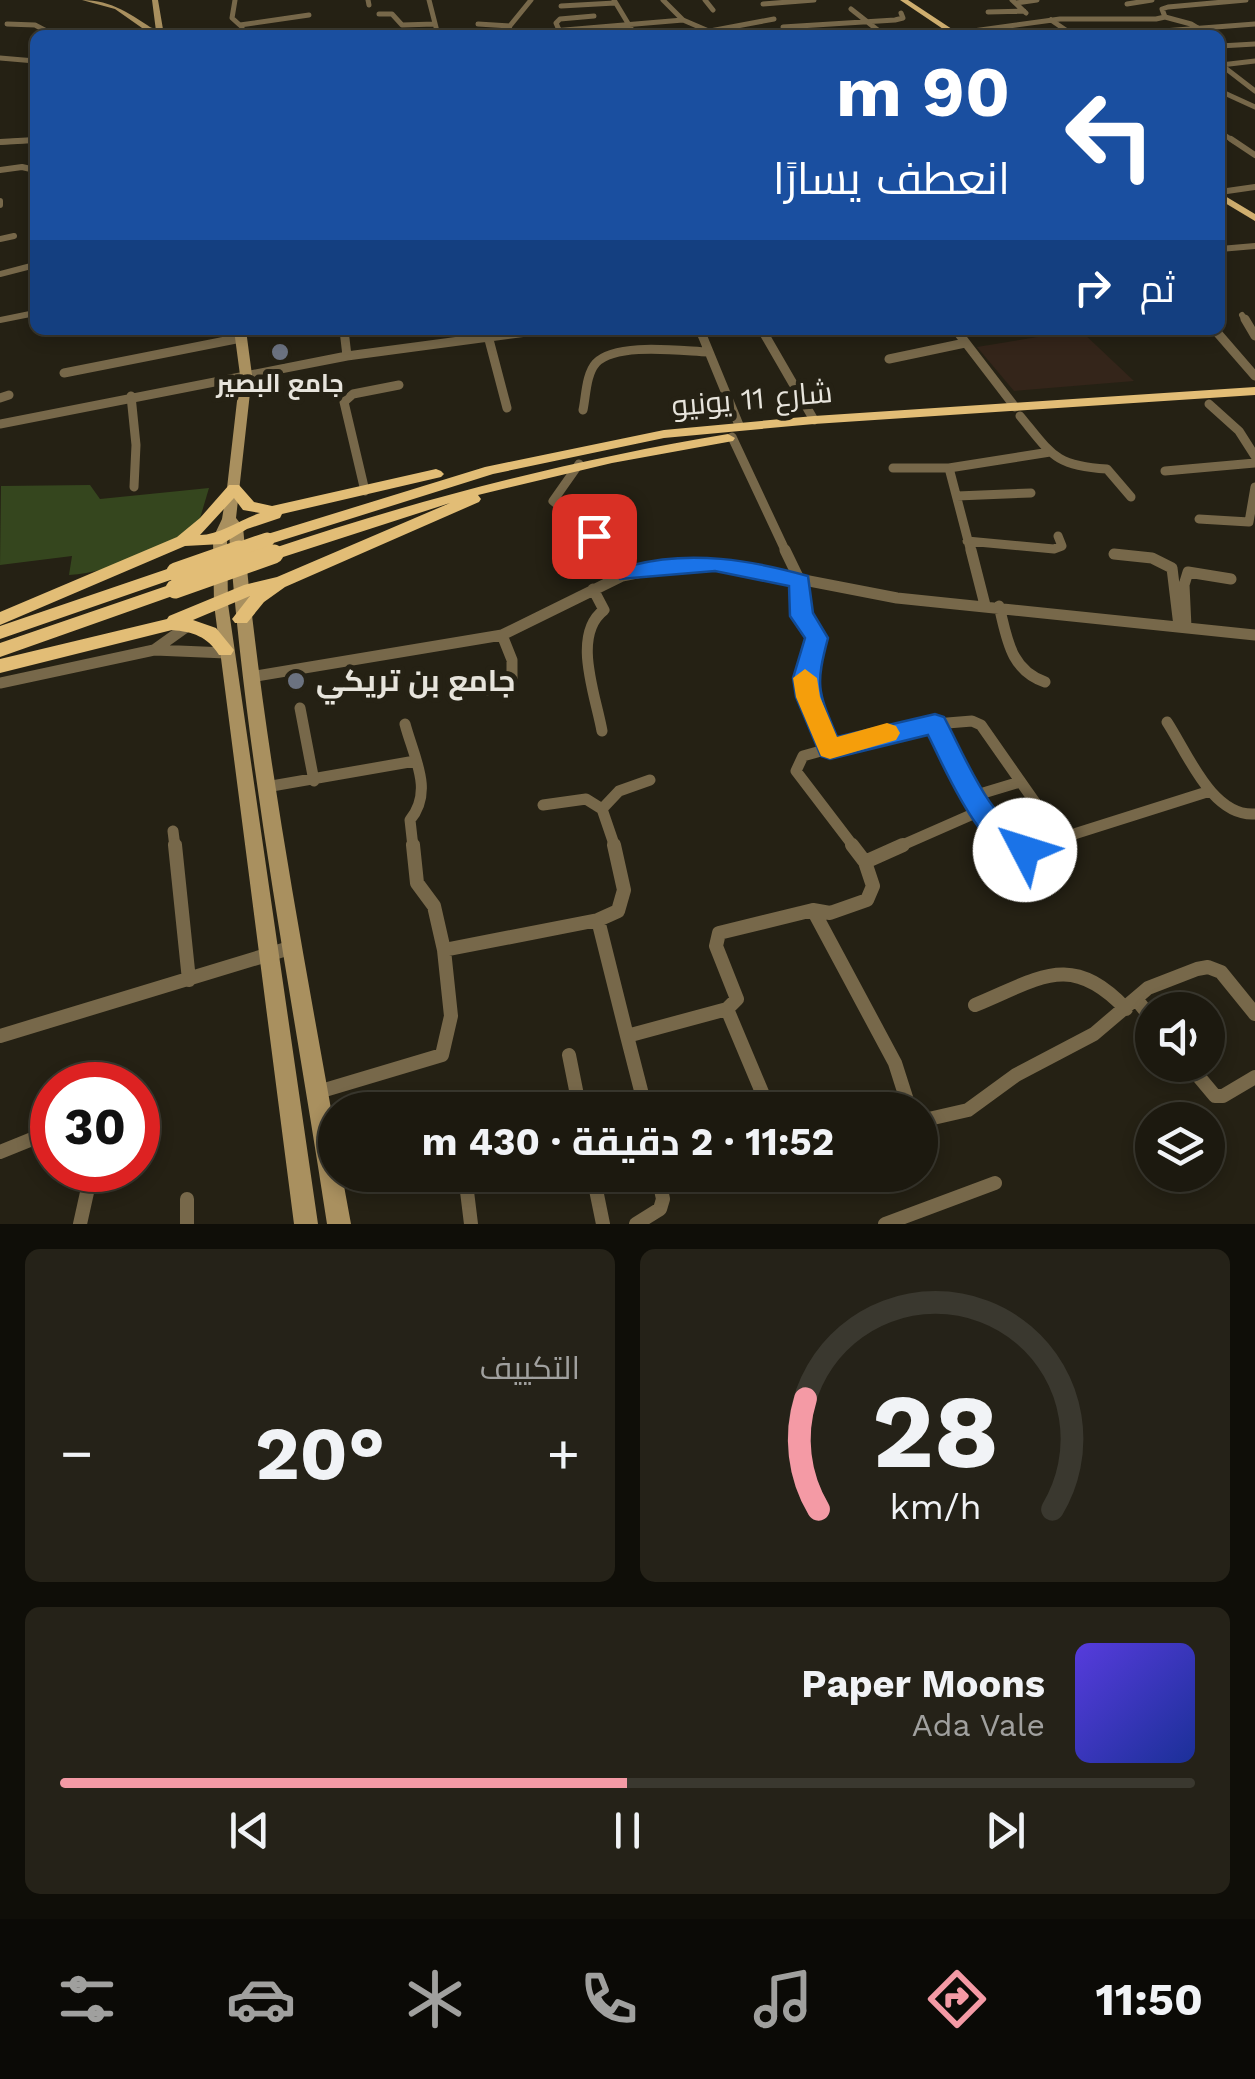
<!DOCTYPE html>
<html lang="ar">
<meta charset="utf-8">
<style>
:root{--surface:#1c190f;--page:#252218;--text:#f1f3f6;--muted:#a0a09e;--line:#3a382f;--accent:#f49aa5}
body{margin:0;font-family:"Work Sans",Cairo,sans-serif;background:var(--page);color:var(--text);direction:rtl;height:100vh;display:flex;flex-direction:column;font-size:38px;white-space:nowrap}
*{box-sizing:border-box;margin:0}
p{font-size:32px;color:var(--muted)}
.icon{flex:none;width:55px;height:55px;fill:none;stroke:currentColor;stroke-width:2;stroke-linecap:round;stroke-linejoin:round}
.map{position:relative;height:1224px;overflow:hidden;direction:ltr}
.sheet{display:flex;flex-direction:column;gap:25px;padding:25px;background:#0f0e08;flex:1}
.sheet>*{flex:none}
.guide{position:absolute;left:30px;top:30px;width:1195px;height:305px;border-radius:15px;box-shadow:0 5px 15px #0003,0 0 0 2px var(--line);direction:rtl;background:#1a4fa0;color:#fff;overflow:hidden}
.controls{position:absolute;left:1135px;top:992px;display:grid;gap:20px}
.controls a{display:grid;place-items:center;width:90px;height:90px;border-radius:50%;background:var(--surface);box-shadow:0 5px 15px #0003,0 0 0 2px var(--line);font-size:50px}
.speed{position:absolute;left:30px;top:1062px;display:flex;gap:20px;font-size:50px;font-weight:700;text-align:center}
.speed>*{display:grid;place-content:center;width:130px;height:130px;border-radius:50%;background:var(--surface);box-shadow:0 5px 15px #0003,0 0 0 2px var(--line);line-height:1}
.speed .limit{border:15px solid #d22;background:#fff;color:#111}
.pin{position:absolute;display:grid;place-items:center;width:85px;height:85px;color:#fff;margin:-42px;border-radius:20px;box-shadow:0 5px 15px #0006}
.me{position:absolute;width:110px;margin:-55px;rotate:310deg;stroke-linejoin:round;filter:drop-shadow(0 0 8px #0008)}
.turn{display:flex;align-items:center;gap:35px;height:210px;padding:0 50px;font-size:45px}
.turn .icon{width:130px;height:130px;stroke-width:2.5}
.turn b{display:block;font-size:70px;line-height:85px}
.then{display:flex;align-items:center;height:95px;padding:0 50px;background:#0003;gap:20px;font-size:38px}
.big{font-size:75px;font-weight:700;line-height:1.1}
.sheet .tile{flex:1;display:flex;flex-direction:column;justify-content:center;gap:15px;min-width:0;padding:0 35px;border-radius:15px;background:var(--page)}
.sheet .dial{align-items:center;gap:0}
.dial svg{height:260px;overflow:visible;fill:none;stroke:var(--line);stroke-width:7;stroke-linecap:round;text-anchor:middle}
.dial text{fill:var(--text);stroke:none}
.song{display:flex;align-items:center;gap:30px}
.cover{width:120px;height:120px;border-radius:15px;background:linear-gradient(135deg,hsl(250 70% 55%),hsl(230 70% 35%))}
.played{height:10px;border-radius:5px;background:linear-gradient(90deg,var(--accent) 50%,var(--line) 50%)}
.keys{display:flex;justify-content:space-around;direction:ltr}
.heat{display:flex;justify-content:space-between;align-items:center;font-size:55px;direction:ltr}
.sheet .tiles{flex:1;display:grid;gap:25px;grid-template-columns:1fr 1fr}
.tile:last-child{grid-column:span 2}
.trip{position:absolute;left:318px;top:1092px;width:620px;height:100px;border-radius:50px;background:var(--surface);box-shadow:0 5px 15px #0003,0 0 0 2px var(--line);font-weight:700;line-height:100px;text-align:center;direction:rtl}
.tabs{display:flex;height:160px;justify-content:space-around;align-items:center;background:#0b0a06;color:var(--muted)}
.tabs .icon{width:70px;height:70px}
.tabs .active{color:var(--accent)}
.tabs b{font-size:45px;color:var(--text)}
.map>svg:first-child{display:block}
</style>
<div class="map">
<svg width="1255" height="1224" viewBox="0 0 1255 1224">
<rect width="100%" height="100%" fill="#252114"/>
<path fill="#34251a" d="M1080,330L1134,381L1014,391L977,347Z"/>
<path fill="#35461e" d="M90,485L100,499L209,488L198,525C159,548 115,572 69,575L72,556L0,565L1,486Z"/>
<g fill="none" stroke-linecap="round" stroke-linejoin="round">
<path stroke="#77684a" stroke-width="5" d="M235,0L232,18L242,27V35
M368,0L369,5
M429,0L438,35
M614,0L635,35
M663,0L683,20
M705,0L713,10
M1012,0L1026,13
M1016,3L1037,0
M763,4L814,0
M1127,4L1152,0
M561,6L615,3
M851,9L884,35
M988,12L1024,11
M379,14H392L402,25L435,24
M1165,17L1191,24L1209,35
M1051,20L1073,35
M7,24L35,25L54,35
M478,24L510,26
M240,25L309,15
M783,27L895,20L903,18L901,13
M559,30L556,23L560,19L594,16
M1163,31L1255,24
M109,33L151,30
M282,35L310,32
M505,35L683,20L718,35
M512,35L509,27L531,0
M658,35L710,31L774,19
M944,35L1060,19H1156L1165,17L1162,9L1168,7L1246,0
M1220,46L1255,44
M0,58L35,61
M1220,64L1255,91
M1221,65L1255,61
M1220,91L1255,107
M1220,132L1235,142
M2,142L35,140"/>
<path stroke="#77684a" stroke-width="6" d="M1231,139L1255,155
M0,142L35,140
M0,170L22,167L35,170
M1220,192L1255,187
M0,201V205
M0,239L14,236
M1220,249L1255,246
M0,274L35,265
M1242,315L1246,322
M0,320L35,313"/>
<path stroke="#77684a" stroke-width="9" d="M1245,319L1255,336
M344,330L347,356
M700,330L739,425
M762,330L814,420
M956,330L1015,407
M1215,330L1255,376
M487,332L507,408
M889,359L965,343
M64,373L241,338
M131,396L136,445L134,487
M0,398L9,395
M1209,404L1239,431L1255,456
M583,410C586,396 586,374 596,363C616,342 681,351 708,352
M1020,416C1052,455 1055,466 1107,469L1131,497
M0,424L347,356L542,330
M732,437L786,552
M579,464L553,501L572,516L575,533L604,538L614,552
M893,468H949L971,552
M949,468L1050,452
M1165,471L1255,463
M365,491L344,402L353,394L399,385
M957,496L1031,493
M1199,519L1249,522L1255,487
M967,541L1054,549L1062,546L1058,536"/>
<path stroke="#77684a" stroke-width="11" d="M612,550L628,574
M785,550L800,581L801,615L814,636L806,684L830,749
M971,550L985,605
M1114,554L1152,558L1172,568L1179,626
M593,589L604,610C571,635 596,696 602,731
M999,606C1007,638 1010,670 1045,682
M1186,627L1184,585L1188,572L1231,579
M155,650L226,653
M250,677L502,635L622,576L676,565L732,566L897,598L1255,635
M0,683L154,650L189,625
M459,688L487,690L512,679V660L502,635
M300,708L314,781
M1167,722C1188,754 1212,817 1255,814
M405,724C414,758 434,791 410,820L413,847
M935,724L972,721L981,725L1060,838
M266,787L415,761
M970,797L1020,782
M543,805L586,799L602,809
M173,831L175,847
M615,847L602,809L619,791L650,780
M854,847L796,771L803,756L896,730L935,724L980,811
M898,847L980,811L1018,847
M1033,847L1210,791"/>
<path stroke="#77684a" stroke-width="14" d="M175,845L189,980
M413,845L417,883L434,906L444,950
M852,845L865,862
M903,845L865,862L873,886L867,900L830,913L813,910L895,1063L910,1110
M1015,845L1025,850L1041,845
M598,920L627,1036
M1137,1000L1152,1019
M975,1005C1039,979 1070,950 1126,1009
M727,1009L764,1097
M0,1036L293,947
M569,1055L580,1110
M1189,1065L1215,1096H1223L1255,1077
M318,1092L442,1055L451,1016L444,950L598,920L618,911L624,890L614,845
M646,1110L627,1036L727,1009L737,999L716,946L719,933L813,910
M920,1121L968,1110L1016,1075L1094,1034L1148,988L1197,969L1208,967L1221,972L1255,1014
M0,1152L52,1131
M465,1175L471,1224
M593,1175L603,1224
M187,1199V1224
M80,1224L92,1170
M636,1224L660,1209L663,1199L658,1175
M885,1224L995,1183"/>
<path fill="#a9905f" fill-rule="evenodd" d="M82,0C112,0 132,15 156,31L152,0H158L164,35H152L115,9Z
M234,330H246L252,375L236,518L243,527C261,730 299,930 335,1131V1175H342L351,1224H327C292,994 246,765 229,533L227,538L228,604L318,1224H294L214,604L213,538L222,519L227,488L240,375Z"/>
<path fill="#d0af6f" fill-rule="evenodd" d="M900,0H908L961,35H952Z
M1220,193L1255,214V221L1220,200Z"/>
<path fill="#e2bd76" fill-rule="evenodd" d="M1255,387V395L814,424L664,438L493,474L267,545L259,540L261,536L485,467L664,430L814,416Z
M728,434L735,438L733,441L612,463L478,495L481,499L479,502L285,587L264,602L247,623H235L232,619L250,596L193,620L216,628L234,650L231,655H219C207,636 193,632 172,630L0,673V659L167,619L169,616L244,585L277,577L450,503L280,558L274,559L266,554L268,550C419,499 571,460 728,434Z
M436,469L441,471L444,474L441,477L282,514L280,518L247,529L222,544L185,546L0,625V612L177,537L200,518L229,485H239L254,502L272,506ZM234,498L243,510L260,513C240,520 219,535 200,535Z
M176,566L182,568L184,572L182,576L0,639V626Z
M175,583L184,589L181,593L0,657V643Z"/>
<path stroke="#e2bd76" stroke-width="15" d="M232,552L267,540"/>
<path stroke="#e2bd76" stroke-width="19" d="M176,572L239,550
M175,589L274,554"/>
</g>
<path fill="#1a73e8" stroke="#114b97" stroke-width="2.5" d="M594,529L616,538L633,565C691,550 751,560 808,576L813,613L828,638C815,687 818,691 837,737L935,714L944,717C965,756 991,826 1035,842L1039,850L1035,858C988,875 945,768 928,735L830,759L821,756L796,697L793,678L805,638L790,616L789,586L715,571L620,579L601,548L584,536Z"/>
<path fill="#f59e0b" d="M805,669L817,678L820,697L837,737L887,723L896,726L900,733L896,740L830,759L821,756L796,697L793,678Z"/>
<g fill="#6b7280" stroke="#252114" stroke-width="4">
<circle cx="280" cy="352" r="10"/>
<circle cx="296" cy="681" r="10"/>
</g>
<g text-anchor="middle" stroke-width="10" stroke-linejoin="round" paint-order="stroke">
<g font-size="25" font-weight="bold" fill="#e7e4dc" stroke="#252114">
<text x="280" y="392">جامع البصير</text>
</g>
<g font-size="30" fill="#e7e4dc" stroke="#252114">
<text transform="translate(752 399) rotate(-5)" y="10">شارع 11 يونيو</text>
</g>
<g font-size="30" font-weight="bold" fill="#e7e4dc" stroke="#252114" text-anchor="start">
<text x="316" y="691">جامع بن تريكي</text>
</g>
</g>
</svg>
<div class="controls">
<a><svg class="icon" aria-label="sound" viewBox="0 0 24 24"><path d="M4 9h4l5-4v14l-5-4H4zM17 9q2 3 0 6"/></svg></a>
<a><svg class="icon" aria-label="layers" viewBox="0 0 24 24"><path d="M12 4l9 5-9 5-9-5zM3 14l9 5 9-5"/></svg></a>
</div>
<div class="speed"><div class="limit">30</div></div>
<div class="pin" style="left:594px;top:536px;background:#d93025"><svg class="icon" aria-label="arrive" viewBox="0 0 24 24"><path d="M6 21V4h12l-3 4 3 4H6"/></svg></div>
<svg class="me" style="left:1025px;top:850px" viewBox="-20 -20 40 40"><circle r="19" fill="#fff"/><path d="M0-13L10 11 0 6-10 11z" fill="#1a73e8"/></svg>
<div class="trip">11:52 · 2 دقيقة · 430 m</div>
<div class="guide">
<div class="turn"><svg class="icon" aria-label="left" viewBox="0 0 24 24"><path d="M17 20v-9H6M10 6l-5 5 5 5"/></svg><div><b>90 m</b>انعطف يسارًا</div></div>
<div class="then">ثم<svg class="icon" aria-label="right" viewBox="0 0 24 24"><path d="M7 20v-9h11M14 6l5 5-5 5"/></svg></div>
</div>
</div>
<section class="sheet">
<div class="tiles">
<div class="tile dial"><svg viewBox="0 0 100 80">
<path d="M14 69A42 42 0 1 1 86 69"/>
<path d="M14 69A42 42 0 0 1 10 35" stroke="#f49aa5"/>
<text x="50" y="56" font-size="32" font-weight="700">28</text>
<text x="50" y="72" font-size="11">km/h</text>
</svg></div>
<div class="tile"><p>التكييف</p>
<div class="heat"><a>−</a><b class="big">20°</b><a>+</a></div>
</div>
<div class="tile">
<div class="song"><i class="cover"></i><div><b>Paper Moons</b><p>Ada Vale</p></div></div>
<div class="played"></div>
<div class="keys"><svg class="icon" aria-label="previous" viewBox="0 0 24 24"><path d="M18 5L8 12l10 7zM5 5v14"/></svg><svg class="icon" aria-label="pause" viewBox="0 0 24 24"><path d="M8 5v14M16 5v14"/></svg><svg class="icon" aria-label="next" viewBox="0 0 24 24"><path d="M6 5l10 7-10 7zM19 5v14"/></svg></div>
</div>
</div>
</section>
<nav class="tabs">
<b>11:50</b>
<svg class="icon active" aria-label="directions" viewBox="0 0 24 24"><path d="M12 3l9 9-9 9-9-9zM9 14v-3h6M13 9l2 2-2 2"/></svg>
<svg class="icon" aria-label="music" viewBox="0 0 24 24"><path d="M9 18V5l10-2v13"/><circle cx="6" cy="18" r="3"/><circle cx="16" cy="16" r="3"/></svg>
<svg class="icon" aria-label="phone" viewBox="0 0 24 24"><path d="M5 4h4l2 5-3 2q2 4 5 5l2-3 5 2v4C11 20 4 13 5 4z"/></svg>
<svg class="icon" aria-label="climate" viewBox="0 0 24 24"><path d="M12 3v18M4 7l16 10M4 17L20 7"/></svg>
<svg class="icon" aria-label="car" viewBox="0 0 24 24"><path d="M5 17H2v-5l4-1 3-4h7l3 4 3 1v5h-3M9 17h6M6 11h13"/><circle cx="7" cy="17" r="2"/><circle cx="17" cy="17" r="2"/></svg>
<svg class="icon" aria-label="filters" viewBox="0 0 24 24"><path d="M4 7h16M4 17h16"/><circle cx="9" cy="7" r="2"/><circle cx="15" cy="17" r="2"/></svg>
</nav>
